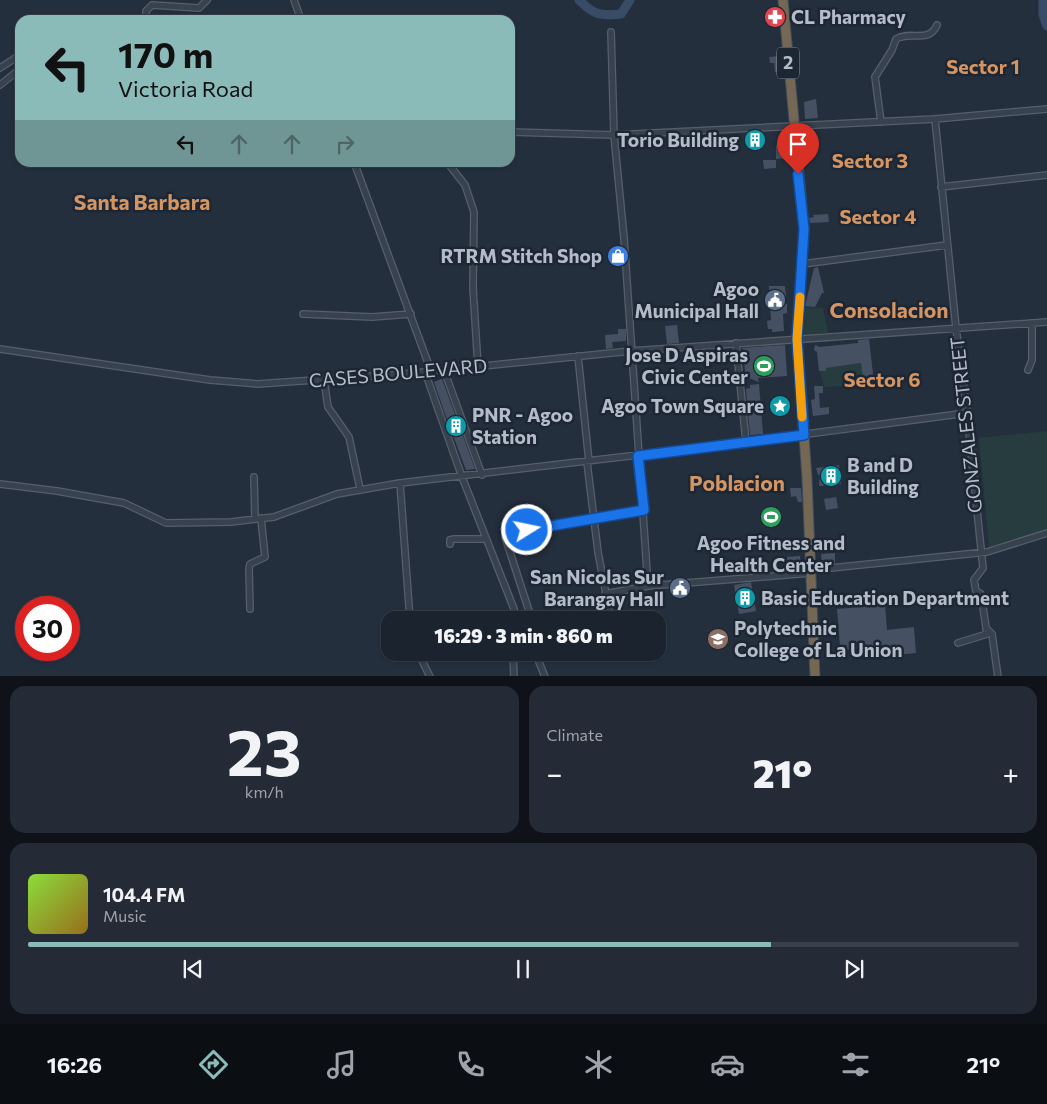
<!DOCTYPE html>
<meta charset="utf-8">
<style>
:root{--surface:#1b232e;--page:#242b36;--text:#f1f3f6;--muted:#a0a4aa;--line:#39404a;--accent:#8bbbb9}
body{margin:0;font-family:Commissioner,sans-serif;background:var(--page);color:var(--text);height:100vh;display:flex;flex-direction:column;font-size:19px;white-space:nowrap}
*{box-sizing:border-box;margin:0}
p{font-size:16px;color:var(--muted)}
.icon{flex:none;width:28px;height:28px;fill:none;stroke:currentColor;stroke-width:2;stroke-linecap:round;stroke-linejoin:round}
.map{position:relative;height:676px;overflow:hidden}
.side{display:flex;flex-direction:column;gap:10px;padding:10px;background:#0f1319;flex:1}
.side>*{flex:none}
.top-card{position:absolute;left:15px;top:15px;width:500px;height:152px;border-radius:15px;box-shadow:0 1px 4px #0004,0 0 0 1px var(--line);background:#8bbbb9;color:#111;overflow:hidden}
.speed{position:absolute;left:15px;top:596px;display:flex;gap:10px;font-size:25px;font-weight:700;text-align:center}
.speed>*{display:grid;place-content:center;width:65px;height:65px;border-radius:50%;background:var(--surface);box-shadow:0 1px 4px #0004,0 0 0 1px var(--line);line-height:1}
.speed .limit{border:8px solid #d22;background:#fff;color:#111}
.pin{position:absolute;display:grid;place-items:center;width:42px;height:42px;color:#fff;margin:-51px -21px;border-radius:50% 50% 50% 0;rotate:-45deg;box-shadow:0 0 5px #0007}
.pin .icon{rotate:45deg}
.me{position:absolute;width:55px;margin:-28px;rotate:80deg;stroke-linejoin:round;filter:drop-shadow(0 0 4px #0008)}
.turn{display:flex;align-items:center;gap:18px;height:105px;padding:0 20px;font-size:22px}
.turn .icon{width:65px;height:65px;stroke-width:2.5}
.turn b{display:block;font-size:35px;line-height:42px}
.lanes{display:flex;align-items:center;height:48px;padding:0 20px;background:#0003;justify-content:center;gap:25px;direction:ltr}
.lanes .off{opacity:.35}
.big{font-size:38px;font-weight:800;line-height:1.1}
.side .widget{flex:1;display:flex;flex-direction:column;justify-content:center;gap:8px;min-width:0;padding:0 18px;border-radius:15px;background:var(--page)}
.side .dial{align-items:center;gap:0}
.dial b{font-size:65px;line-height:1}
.song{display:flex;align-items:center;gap:15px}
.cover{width:60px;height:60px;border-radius:8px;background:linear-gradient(135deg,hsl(90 70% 55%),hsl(40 70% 35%))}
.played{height:5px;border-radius:2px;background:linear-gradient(90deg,var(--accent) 75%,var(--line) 75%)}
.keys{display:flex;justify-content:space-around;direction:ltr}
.heat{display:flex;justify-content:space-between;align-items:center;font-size:28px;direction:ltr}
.side .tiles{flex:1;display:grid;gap:10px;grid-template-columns:1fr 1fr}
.widget:last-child{grid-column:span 2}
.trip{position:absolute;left:381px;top:611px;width:285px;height:50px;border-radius:15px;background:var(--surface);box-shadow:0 1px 4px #0004,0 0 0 1px var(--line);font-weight:800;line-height:50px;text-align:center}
.tabs{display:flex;height:80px;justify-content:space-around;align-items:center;background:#0b0e12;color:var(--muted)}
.tabs .icon{width:35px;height:35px}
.tabs .current{color:var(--accent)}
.tabs b{font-size:22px;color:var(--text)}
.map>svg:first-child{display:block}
</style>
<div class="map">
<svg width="1047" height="677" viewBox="0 0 1047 677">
<rect width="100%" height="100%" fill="#242f3e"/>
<path fill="#263c3f" d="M805,307L823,308L828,333L804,335Z
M861,363L864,385L824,387L820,372L826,371V368Z
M1047,431V530L989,547L979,438Z"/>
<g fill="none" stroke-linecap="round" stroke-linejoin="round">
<path stroke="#394c67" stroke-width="9" d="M579,0C594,15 600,16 621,14L630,0
M1043,0V15L1047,26"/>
</g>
<path fill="#455162" d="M779,56L781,71L775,72L774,63H770L769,57Z
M816,99L818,118L805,119L804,102Z
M776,145H786L787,158L776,159Z
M763,160H776V168L764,169Z
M828,214L829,222L810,223L809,218L814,217L813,215Z
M818,267L824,293H822L815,307L805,306L814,268Z
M769,286H785L786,296H780V304H787V313L783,314L784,331L772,332V329H768L767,321L771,320Z
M677,325L679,343L667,344L665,326Z
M618,329H626V341L612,342L613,348L606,349L605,335L618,334Z
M869,339L874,383L864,385L861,363L826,368V371H819L817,352L814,350L815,345L820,347L858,343V340Z
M785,345L787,376L758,378L759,382L746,377L742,348Z
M442,379L475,469L466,470L444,411L434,382Z
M759,384L763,434L750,435L746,389L750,388V385Z
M814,386H823V393H819L820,408L829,407V414L813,416L811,400L815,399Z
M839,465L841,484L819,486L820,475H818L816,468Z
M790,488H801L802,502H798L796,496L791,497Z
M836,497L838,508L826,510L824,499Z
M835,553V563L822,564L821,554Z
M800,556L801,569L788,570L787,557Z
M751,582L756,611L739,614L734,585Z
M885,605L887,630L914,627L916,653L871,657L870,648L847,650V645L840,646L837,609Z"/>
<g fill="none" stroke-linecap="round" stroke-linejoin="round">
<path stroke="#3a4453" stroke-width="5.5" stroke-dasharray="5.5 3" stroke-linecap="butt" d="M514,609L519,620"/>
<g stroke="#565f6c" stroke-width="8">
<path id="minor" d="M294,0L301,20
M146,20V11L152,5L199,8L207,0
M611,32L614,135L624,238L648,586
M0,68L20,55
M0,85L20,69
M935,119L956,328L967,413L983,568L974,580L976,591L981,594L987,634L958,643
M881,122L875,77L892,50L896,39C910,30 929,44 937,25
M510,132L614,135L935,119L1047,109
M354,162L431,371
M447,162L465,185L474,212L473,288L478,367
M941,187L1047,175
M803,264L947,245
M303,314L372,317L411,314
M736,343L746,442
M0,349L210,380L258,384L415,373L631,351L1047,322
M578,356L589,462
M444,370L482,475
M1028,370L1032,360V323
M425,372L462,477L514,609
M324,380L328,407L349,437L360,489
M587,462L598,552L611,620
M254,477L255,519
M400,483L410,620
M0,484L57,491L124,503L166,523L231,522L274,517L337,494L400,483L723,445L967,413
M450,544V540L454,539H486
M811,570L987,552L1047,533
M605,594L648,586L811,573
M250,609L249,569L250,564L265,557L261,518
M532,620L505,537L507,534L644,511
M986,628L992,634L998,677
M418,652L430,677
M513,652L514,677
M535,652L545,677"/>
</g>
<g stroke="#434c59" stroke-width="11">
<path id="highway" d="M783,0L804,229L797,339L807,478L815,677"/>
</g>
<use href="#minor" stroke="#38414e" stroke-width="5.5"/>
<use href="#highway" stroke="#746855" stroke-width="9"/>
</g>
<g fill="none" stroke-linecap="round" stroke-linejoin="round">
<g stroke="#114b97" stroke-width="12">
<path id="route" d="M527,530L644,510L638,456L804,435L797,339L804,229L798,174"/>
</g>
<use href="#route" stroke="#1a73e8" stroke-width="9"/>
<path stroke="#f59e0b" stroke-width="9" d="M800,297L797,339L802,417"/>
</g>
<defs>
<g id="pharmacy-disc" transform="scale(1.125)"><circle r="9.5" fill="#e0444e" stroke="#1d2633"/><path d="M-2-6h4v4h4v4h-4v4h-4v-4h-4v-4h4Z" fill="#fff"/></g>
<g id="building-disc" transform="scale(1.125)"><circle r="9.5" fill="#0f9aa8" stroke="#1d2633"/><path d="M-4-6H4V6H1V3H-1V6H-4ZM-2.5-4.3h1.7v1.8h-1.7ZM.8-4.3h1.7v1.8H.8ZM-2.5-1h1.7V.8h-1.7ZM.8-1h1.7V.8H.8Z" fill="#fff"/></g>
<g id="shop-disc" transform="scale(1.125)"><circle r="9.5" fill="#3f7fe0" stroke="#1d2633"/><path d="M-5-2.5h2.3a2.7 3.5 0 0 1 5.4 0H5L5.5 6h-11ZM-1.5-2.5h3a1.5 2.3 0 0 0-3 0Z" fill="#fff"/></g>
<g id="civic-disc" transform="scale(1.125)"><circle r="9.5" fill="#5c6f8a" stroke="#1d2633"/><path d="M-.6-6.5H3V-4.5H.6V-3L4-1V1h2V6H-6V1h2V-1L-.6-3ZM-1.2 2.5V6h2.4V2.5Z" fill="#fff"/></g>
<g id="stadium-disc" transform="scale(1.125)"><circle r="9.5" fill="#2e9e5b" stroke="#1d2633"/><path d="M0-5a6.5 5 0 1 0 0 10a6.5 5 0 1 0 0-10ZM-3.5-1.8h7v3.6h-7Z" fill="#fff"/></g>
<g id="sight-disc" transform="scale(1.125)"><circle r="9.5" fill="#0f9aa8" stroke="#1d2633"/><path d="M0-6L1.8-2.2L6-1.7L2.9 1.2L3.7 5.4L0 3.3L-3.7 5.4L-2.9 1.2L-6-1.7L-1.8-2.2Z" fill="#fff"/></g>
<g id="university-disc" transform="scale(1.125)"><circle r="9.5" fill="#8d6e63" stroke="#1d2633"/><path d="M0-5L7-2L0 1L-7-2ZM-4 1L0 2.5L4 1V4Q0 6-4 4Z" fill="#fff"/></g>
</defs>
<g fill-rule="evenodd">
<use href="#pharmacy-disc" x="775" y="17"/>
<use href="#building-disc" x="755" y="140"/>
<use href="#shop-disc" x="618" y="256"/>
<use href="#civic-disc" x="775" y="300"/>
<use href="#stadium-disc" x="764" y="366"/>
<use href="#sight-disc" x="780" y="406"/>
<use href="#building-disc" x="456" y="426"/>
<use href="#building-disc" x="831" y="476"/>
<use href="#stadium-disc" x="771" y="517"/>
<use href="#civic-disc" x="680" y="588"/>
<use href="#building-disc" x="745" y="598"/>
<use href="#university-disc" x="718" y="639"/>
</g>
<g text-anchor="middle" stroke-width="5" stroke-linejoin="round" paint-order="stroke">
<rect fill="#1d2633" stroke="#878f9c" stroke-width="1" x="777" y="47.5" width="22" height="31" rx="4"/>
<g font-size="18" font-weight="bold" fill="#b4bcc9">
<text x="788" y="69">2</text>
</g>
<g font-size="19" font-weight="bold" fill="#b4bcc9" stroke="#1d2633" text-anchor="end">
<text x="791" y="24" text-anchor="start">CL Pharmacy</text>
<text x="739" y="147">Torio Building</text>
<text x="602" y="263">RTRM Stitch Shop</text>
<text x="759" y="296">Agoo<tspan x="759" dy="22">Municipal Hall</tspan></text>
<text x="748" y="362">Jose D Aspiras<tspan x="748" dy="22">Civic Center</tspan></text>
<text x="764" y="413">Agoo Town Square</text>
<text x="472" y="422" text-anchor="start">PNR - Agoo<tspan x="472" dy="22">Station</tspan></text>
<text x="847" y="472" text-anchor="start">B and D<tspan x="847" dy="22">Building</tspan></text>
<text x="771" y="550" text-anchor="middle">Agoo Fitness and<tspan x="771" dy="22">Health Center</tspan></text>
<text x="664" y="584">San Nicolas Sur<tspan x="664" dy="22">Barangay Hall</tspan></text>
<text x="761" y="605" text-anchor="start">Basic Education Department</text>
<text x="734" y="635" text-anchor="start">Polytechnic<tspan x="734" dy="22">College of La Union</tspan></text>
</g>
<g font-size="19" fill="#b4bcc9" stroke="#1d2633">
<text transform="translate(398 373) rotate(-5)" y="7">CASES BOULEVARD</text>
<text transform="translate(966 425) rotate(-96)" y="7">GONZALES STREET</text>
</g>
<g font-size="20" font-weight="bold" fill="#d59563" stroke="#1d2633">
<text x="983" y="74">Sector 1</text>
<text x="870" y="168">Sector 3</text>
<text x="878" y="224">Sector 4</text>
<text x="882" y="387">Sector 6</text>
</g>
<g font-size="21" font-weight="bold" fill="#d59563" stroke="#1d2633">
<text x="142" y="210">Santa Barbara</text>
<text x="889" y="318">Consolacion</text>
<text x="737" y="491">Poblacion</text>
</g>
</g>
</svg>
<div class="speed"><div class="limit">30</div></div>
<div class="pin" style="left:798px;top:174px;background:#d93025"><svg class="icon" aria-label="arrive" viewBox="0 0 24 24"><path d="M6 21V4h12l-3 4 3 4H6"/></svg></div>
<svg class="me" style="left:527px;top:530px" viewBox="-20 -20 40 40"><circle r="17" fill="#1a73e8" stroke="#fff" stroke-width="3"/><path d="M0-11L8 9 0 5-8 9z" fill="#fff"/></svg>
<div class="trip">16:29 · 3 min · 860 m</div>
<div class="top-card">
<div class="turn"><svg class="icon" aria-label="left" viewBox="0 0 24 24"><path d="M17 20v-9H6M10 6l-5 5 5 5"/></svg><div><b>170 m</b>Victoria Road</div></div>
<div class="lanes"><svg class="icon" aria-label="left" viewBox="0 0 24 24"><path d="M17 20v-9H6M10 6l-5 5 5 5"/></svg><svg class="icon off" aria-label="ahead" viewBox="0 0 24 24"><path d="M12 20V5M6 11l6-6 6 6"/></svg><svg class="icon off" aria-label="ahead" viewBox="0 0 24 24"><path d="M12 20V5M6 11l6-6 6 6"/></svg><svg class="icon off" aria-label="right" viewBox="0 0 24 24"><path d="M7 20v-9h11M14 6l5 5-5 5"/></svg></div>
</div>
</div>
<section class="side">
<div class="tiles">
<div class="widget dial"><b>23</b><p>km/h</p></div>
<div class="widget"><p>Climate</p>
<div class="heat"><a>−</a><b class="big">21°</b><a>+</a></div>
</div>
<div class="widget">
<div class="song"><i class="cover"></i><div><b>104.4 FM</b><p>Music</p></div></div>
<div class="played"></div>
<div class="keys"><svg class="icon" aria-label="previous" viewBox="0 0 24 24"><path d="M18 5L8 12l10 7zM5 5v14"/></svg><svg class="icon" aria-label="pause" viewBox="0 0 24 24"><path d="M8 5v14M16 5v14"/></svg><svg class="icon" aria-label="next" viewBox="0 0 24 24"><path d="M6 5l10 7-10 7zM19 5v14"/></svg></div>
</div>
</div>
</section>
<nav class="tabs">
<b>16:26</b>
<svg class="icon current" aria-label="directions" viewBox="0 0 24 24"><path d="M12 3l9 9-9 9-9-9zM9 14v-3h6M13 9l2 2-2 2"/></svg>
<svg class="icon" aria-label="music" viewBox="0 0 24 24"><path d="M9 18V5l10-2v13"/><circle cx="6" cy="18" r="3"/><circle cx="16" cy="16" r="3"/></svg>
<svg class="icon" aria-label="phone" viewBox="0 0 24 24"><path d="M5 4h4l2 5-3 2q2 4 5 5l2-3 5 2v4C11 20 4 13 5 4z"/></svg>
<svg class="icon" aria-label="climate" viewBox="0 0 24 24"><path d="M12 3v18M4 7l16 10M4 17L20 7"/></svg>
<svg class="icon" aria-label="car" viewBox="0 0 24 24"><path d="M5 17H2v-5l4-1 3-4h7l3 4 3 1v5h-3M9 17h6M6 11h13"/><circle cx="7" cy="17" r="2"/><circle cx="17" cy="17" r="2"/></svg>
<svg class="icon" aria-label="filters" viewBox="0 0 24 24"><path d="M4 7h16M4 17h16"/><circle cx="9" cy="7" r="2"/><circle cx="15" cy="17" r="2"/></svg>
<b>21°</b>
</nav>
